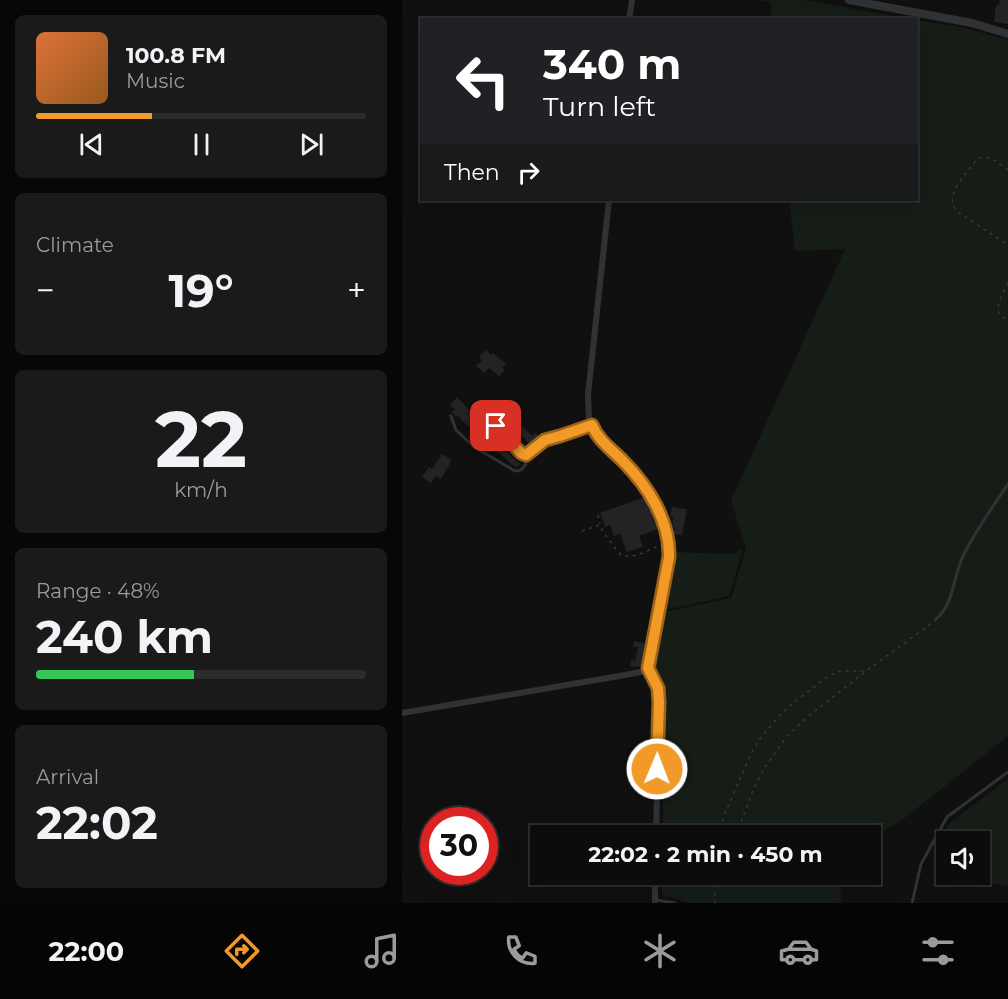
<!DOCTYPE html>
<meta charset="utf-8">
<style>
:root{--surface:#0c0c0d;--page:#1a1a1b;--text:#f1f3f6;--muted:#9a9b9d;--line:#2c2c2e;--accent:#f19a27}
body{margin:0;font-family:Montserrat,sans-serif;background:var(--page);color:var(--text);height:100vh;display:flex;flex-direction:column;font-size:22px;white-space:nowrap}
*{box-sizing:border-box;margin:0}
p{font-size:20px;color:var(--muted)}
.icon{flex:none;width:33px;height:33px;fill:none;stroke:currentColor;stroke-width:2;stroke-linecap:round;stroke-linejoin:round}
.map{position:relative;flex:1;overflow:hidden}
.details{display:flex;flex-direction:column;gap:15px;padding:15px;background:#070707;width:402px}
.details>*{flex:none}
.banner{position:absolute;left:18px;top:18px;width:498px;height:183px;border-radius:0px;box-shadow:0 6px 24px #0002,0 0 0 2px var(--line);background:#202124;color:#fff;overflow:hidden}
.controls{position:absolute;left:534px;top:831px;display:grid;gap:12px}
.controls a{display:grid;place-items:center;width:54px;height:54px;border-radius:0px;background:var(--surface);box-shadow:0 6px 24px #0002,0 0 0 2px var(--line);font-size:30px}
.speed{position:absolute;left:18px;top:807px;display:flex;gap:12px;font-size:30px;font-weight:700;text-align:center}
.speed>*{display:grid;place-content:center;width:78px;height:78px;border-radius:50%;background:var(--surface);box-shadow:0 6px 24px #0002,0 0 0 2px var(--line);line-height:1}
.speed .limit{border:9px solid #d22;background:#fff;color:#111}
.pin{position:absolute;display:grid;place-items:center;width:51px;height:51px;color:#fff;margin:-26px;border-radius:12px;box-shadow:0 3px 9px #0006}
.me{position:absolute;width:66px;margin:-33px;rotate:1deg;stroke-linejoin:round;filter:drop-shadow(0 0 4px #0008)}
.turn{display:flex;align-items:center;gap:21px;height:126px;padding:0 24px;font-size:27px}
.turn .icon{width:78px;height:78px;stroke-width:2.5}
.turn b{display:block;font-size:42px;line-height:51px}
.then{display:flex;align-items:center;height:57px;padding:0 24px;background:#0003;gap:12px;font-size:22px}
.big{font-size:45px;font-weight:700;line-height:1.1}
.details .card{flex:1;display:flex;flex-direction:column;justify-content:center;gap:9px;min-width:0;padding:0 21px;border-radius:9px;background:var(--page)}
.details .dial{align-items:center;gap:0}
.dial b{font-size:78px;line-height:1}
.song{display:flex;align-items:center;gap:18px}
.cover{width:72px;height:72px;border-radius:9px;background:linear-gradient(135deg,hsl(20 70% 55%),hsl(30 70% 35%))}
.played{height:6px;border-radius:3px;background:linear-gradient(90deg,var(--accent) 35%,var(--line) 35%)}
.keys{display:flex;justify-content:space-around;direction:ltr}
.heat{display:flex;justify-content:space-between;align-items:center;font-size:33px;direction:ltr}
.charge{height:9px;border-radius:4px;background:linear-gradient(90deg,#34c759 48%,var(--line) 0)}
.trip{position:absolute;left:128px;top:825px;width:351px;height:60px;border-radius:0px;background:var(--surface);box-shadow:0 6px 24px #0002,0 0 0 2px var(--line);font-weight:700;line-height:60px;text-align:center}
.menu{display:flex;height:96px;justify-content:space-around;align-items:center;background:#050505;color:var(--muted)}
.menu .icon{width:42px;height:42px}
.menu .current{color:var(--accent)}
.menu b{font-size:27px;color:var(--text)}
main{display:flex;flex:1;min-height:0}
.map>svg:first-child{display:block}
</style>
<main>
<section class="details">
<div class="card">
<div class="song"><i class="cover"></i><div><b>100.8 FM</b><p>Music</p></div></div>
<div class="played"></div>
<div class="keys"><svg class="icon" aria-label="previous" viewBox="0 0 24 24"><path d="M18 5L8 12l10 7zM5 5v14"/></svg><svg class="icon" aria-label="pause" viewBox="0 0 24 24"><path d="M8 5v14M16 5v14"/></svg><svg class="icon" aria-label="next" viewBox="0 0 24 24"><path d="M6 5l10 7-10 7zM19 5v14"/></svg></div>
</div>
<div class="card"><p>Climate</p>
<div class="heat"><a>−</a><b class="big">19°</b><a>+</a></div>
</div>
<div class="card dial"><b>22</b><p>km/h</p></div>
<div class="card"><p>Range · 48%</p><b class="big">240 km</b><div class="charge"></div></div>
<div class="card"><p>Arrival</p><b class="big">22:02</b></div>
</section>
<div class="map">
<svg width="606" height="903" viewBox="0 0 606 903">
<rect width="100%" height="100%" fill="#101011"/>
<path fill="#161c16" d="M356,0H403L514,20L370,19L368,2Z
M514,20L559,27L606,40V736L500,820L468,840V836L261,835V693L252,669L262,612L329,598L344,549L329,501L443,249L393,251L387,200H514Z
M341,549L327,596L262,610L271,552L330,554Z
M606,779V886L546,876L545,875L578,874V842H544V873L535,853L547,823Z
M438,875L439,901L436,903H287L260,894V875Z"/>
<path fill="#232325" d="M598,0H606V24L592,22L594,5H597Z
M84,350L89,355L91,353L104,364L100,368L103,370L97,376L87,368L82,373L74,366L80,360L77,357Z
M55,397L72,415L69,418L118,464L115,467L110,465L93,449L92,451L82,442L78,446L66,437L71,431L55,415L54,417L50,412L53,409L48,405Z
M115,422L130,436L133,433L138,437L130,446L111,427Z
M40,454L50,460L39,479L34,476L29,483L20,477L27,467L30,469Z
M243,497L256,529L237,536L241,547L225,552L218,534L212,536L208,525L203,527L198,513Z
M270,507L285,509L280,535L272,534L273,528L270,527L271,517L268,516Z
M232,641L243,643L239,666L233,667L228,666L229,660L233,661L236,647H231Z"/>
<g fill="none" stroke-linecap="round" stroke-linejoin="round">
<path stroke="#37393d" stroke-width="1.5" stroke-dasharray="3 4.5" stroke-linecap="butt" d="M606,170C596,163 586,152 574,160C565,174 539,197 556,212L606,245
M606,283C600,296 587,313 606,320
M196,515L198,524
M180,531L198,525L201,532L218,554C232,561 246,549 259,545
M317,836L321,818L349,754L357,740L378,715L391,703L425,677L438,671H464L530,623
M334,836L351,790L362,769L385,736L409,714L463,672
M313,903V887L318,874"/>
<path stroke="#313236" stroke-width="3" d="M49,416L54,430L72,447L113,471L119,470L124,464V455L143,440L158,436L188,426
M94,426L119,453L124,455
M533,620C554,603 550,575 563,552C575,529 591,506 606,484
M254,900L273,903
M510,903L519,864L545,817L606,772"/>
<path stroke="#313236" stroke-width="6" d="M227,20L230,0
M207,200L186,395L187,418L190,427L195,435C211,451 228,465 241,483C256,503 267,532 267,557L246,668L256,688L257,702L254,836
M0,713L223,675L243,671L246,668
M253,903V874"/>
<path stroke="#313236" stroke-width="8" d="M447,0L570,23L606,34"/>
</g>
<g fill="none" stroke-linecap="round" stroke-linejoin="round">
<g stroke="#9d6419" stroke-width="15">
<path id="route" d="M94,426L119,453L124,455L143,440L158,436L190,425C196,440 210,450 221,461C246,486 268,521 267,557L246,668L256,688L257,702L255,769"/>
</g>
<use href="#route" stroke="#f19a27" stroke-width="10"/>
</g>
</svg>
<div class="controls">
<a><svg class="icon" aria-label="sound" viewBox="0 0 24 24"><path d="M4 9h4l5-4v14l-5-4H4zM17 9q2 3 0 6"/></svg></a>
</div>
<div class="speed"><div class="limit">30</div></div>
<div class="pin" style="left:94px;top:426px;background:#d93025"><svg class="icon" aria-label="arrive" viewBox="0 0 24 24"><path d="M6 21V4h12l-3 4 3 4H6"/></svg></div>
<svg class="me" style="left:255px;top:769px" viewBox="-20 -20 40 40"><circle r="17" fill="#f19a27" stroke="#fff" stroke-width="3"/><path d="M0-11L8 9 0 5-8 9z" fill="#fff"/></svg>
<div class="trip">22:02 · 2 min · 450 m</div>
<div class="banner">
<div class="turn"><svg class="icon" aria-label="left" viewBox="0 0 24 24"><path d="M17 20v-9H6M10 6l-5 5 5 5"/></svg><div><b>340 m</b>Turn left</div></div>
<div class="then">Then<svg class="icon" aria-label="right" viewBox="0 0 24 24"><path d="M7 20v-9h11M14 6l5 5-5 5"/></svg></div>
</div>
</div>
</main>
<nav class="menu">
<b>22:00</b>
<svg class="icon current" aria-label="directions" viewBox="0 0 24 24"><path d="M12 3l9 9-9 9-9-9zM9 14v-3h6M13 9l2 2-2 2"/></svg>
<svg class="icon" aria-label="music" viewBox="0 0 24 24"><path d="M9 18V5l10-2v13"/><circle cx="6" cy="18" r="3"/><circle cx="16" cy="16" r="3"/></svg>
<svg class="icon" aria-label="phone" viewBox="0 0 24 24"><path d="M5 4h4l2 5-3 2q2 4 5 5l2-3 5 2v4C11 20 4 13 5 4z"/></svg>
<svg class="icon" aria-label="climate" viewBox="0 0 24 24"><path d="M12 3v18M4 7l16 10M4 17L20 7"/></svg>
<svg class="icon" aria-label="car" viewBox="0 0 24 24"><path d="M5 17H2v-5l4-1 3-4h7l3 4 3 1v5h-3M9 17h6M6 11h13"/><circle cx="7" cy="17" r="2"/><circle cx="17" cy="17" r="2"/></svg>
<svg class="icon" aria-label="filters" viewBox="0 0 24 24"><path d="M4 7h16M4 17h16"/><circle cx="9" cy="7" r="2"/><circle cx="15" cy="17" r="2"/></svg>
</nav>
